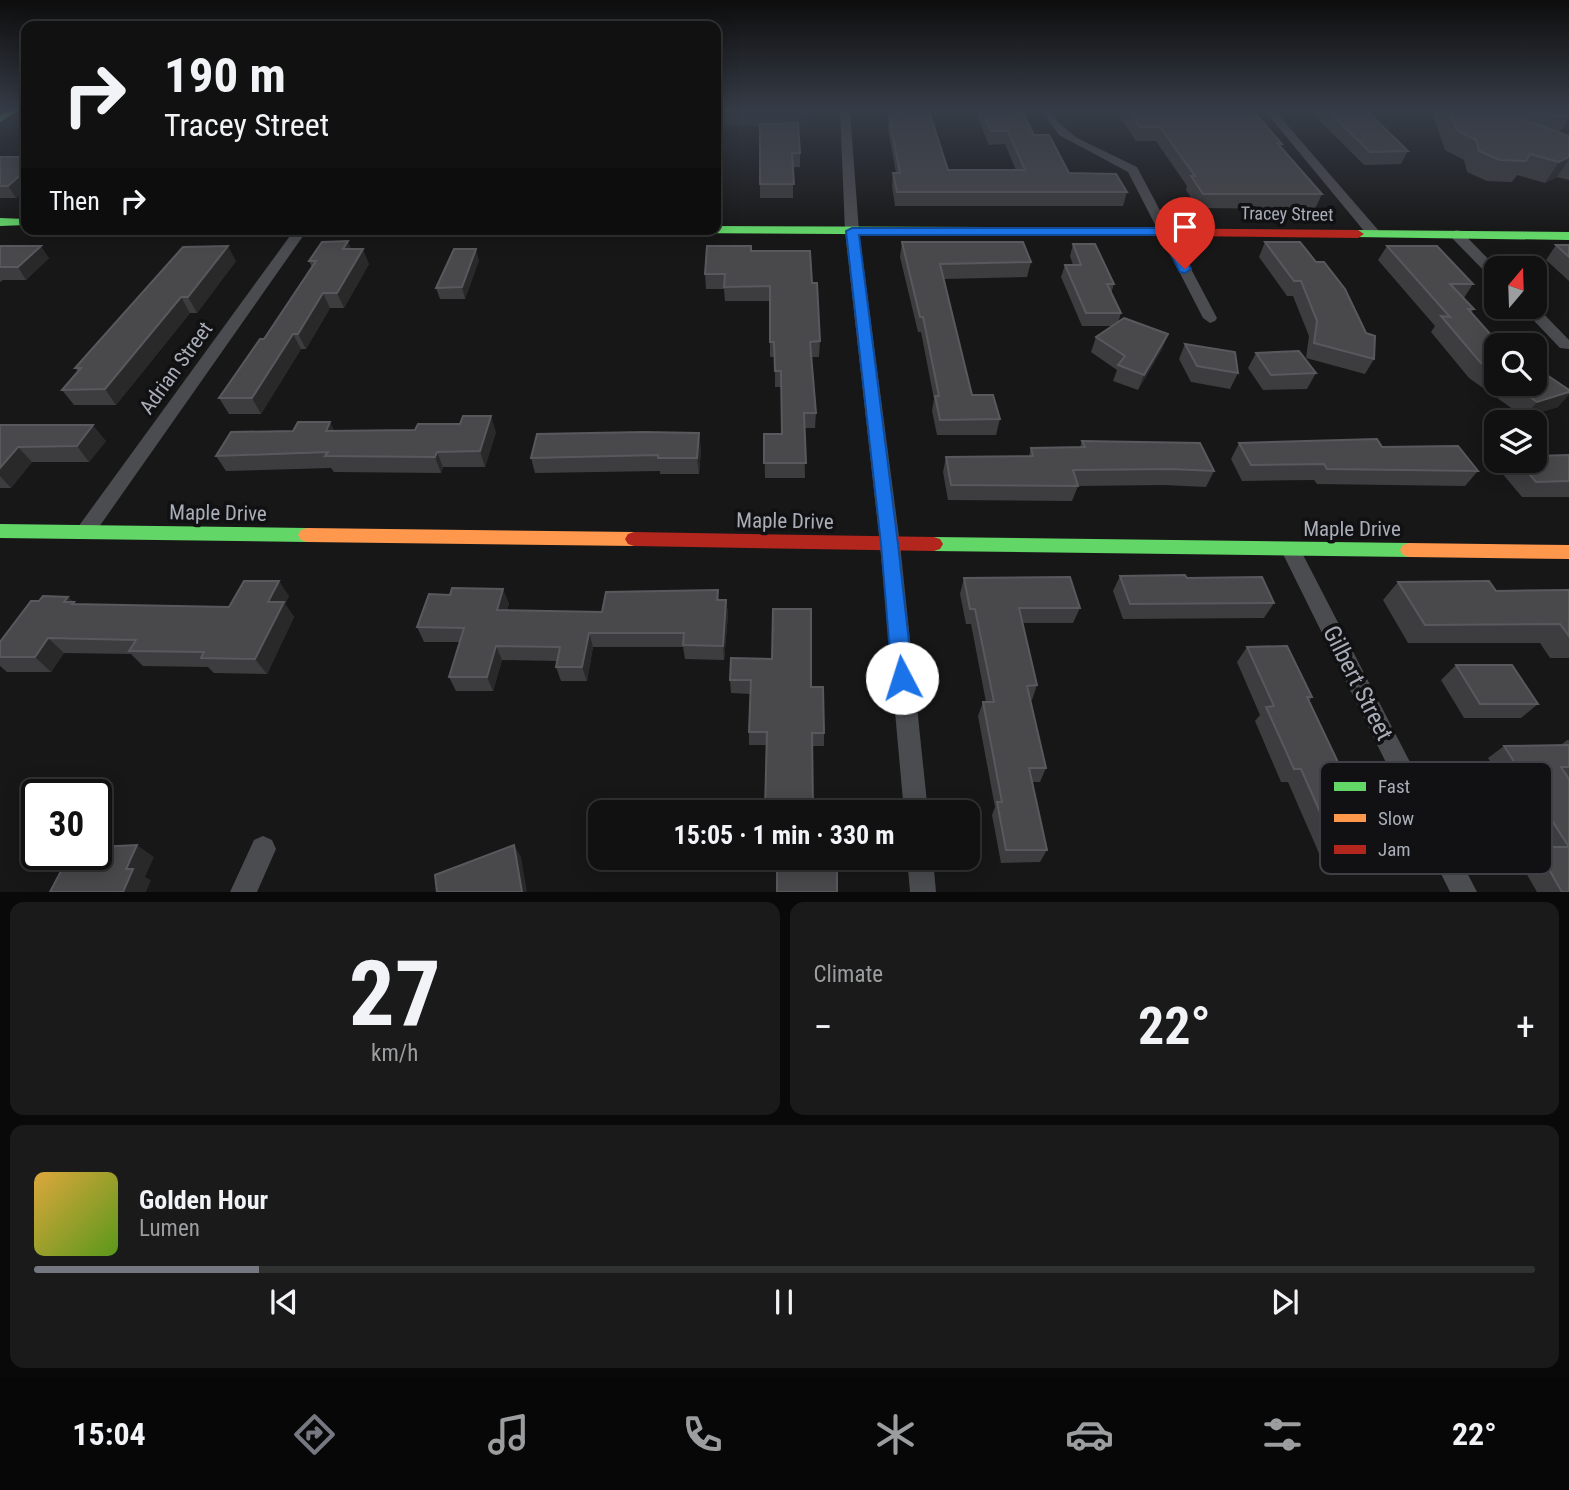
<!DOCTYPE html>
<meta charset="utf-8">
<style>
:root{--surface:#111;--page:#1a1a1a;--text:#f1f3f6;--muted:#9c9d9f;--line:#303131;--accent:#757880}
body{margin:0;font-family:"Roboto Condensed",sans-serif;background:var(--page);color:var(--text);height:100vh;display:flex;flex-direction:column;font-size:26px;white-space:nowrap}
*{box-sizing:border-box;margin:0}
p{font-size:23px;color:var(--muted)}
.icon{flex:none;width:38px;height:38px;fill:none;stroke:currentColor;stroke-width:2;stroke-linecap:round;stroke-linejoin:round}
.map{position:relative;height:892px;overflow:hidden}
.drawer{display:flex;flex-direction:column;gap:10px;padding:10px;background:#090909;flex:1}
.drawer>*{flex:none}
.top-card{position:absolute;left:21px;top:21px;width:700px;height:214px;border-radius:14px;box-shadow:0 4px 18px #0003,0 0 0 2px var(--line);background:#111;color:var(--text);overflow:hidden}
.needle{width:46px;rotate:19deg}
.tools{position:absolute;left:1484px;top:256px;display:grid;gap:14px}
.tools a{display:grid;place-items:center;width:63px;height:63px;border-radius:14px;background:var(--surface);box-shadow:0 4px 18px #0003,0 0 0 2px var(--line);font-size:35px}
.speed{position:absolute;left:21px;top:779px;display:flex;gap:14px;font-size:35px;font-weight:700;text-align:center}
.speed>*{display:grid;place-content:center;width:91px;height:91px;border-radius:50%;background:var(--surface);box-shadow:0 4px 18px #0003,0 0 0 2px var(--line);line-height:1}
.speed .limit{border:4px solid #111;border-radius:10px;background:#fff;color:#111}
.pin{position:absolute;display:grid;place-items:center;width:60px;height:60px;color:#fff;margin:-72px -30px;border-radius:50% 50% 50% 0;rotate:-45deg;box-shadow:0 0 7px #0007}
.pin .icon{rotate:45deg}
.me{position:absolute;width:77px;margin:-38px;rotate:355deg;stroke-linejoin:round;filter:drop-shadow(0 0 5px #0008)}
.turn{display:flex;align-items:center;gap:24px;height:147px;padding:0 28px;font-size:32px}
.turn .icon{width:91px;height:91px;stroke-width:2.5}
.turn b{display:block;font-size:49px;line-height:60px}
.then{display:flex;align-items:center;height:66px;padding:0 28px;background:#0003;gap:14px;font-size:26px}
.big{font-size:52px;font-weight:700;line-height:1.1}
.drawer .widget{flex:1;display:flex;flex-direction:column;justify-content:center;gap:10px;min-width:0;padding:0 24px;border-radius:14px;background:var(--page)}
.drawer .dial{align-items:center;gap:0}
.dial b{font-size:91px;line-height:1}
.song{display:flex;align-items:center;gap:21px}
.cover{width:84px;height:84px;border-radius:10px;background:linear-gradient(135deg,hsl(40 70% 55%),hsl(90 70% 35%))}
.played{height:7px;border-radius:4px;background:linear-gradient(90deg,var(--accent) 15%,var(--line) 15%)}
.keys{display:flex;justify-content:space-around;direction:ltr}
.heat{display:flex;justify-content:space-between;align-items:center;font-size:38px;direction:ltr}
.drawer .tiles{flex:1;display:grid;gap:10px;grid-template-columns:1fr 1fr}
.widget:last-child{grid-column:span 2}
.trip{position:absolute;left:588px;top:800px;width:392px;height:70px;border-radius:14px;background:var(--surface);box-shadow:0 4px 18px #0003,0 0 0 2px var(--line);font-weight:700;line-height:70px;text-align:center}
.tab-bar{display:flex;height:112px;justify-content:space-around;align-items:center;background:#070707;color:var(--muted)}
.tab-bar .icon{width:49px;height:49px}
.tab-bar .selected{color:var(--accent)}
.tab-bar b{font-size:32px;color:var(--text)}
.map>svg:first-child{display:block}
</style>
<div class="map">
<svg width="1569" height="892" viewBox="0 0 1569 892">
<rect width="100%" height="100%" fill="#171717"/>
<path fill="#2a3239" d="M716,111H805L809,114L803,121L791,127L716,125Z"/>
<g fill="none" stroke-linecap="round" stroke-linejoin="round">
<path fill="#4b4c50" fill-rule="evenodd" d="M840,111H850L859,231L900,544L928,812H904L880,544L845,231Z
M1041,111H1051L1058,122L1077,138L1137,167L1217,318L1215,321L1210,323L1203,318L1128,172L1059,135Z
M1265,111H1275L1379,231V237H1369Z
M295,229H308L92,537L85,539L78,537L75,532L78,527Z
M1456,230L1461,231L1497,268L1496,279L1491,278L1451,237L1449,234Z
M1535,305L1569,340V349L1560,348L1520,306Z
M1291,542L1298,545L1477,892H1450L1281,550L1284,545Z
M263,836L272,840L276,849L257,892H230L254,840Z
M907,858H933L936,892H910Z"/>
<path fill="#63d668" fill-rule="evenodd" d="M6,111H17L0,122V115Z
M0,218L26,219V225L0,226Z
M716,226L987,227L993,231L987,235L668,233L662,229H716Z
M1358,230L1569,232V240L1354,237L1352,234Z
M0,524L307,528L313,530L316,535L313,540L307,542L0,538Z
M934,537L1409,543L1415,545L1418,550L1415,555L1409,557L934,551L928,549L925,544L928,539Z"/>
<path fill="#ff974d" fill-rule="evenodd" d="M307,528L634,532L640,534L643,539L640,544L634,546L307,542L301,540L298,535L301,530Z
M1409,543L1569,545V559L1409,557L1403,555L1400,550L1403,545Z"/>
<path fill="#b3261e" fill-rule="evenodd" d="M987,227L1358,230L1364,234L1358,238L983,234L981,231Z
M634,532L934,537L940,539L943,544L940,549L934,551L634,546L628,544L625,539L628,534Z"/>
</g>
<path fill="#3d3d3f" d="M892,111H929L948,170H1016L1005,144L989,145L975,111H1022L1034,135L1069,173L1127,192L1123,206H895L892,186L893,173H896L888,129L889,116H894Z
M1116,111H1253L1282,144L1280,147L1322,194L1315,209L1198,208L1186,190L1187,186L1156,141H1136Z
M1312,111H1367L1408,151L1401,164L1364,165L1319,120V118Z
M1438,111H1560L1569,118L1560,132L1569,136V180L1557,177L1545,183L1517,175L1512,182L1487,181L1467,172L1464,160L1445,150L1434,118Z
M760,124L800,153V167H793V198H760Z
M0,157H26V190L16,198H0Z
M902,242L1031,262L1027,277L944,279L972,395L1000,419L996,435H937L932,411L934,399L921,332H918L900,257Z
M1265,242L1374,359L1365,374L1306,358L1309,336L1293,296H1287L1259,257Z
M1073,244L1114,284L1111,293L1121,313L1118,323L1168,334L1162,349L1138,390L1113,381L1117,370L1091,352L1096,337L1113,326H1082L1061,277L1065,265H1073L1070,256Z
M1556,245H1569V281L1546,260Z
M0,246L49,258L26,280H3L0,282Z
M1387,246L1473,284L1464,298L1474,309L1471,313L1496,345V383H1535L1558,407L1524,417L1469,378L1431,332L1435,326L1378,260Z
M352,249L369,264L344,308H330L306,349H301L261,414H229L219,398L264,339L312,267L309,261Z
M751,251L812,283L820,341L819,357H811L816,413L815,428H804L805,478H765L764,434H782L781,387H775V357H770V301H725L724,289H706L705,274Z
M479,260L465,299H440L436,288Z
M236,261L197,313H190L116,405H74L62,390L78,372L75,368Z
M1185,344L1238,373L1230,389L1191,382L1179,359Z
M1256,353L1316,373L1307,389L1263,390L1248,368Z
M0,425L106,441L89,462H32L11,488H0Z
M335,431L496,432L485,467H443L441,473L334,472L331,468L226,471L216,456Z
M1082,441L1214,471L1206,487L1164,485L1078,486L1072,501L948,500L943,472L946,457L1029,456L1031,448L1080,447Z
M1239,443L1382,447L1478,471L1465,486L1317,484L1314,480L1242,481L1231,459Z
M701,449L699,474H660V471L535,473L531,458Z
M1569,455V497H1522L1501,472L1511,460H1535Z
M1120,576L1187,578L1274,603L1264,618L1123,619L1113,591Z
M964,578L1080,608L1073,623H1023L1037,685L1032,700H1030L1046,768L1040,782H1032L1047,850L1040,862L1001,863L992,815L995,807L978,716L983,702H986L971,624H966L960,594Z
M1398,582L1496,591L1569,590V658H1550L1540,643H1408L1383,600Z
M718,590L719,600H726L728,614L724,660L685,659L683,647H593L587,681H561L556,667L557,661L502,660L493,691H456L449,677L460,642H424L417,627L450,595L509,603L507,610L602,612Z
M289,596L285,604L294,617L267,674L214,673L208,667L143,666L131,654L64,653L51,672H7L0,666V642L73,602L76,604L229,607Z
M1247,647L1312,697L1309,701L1355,798L1390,862L1374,874H1328L1288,782H1281L1255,721L1260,715L1237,662Z
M731,658L811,687L824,733V746H812L813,812H765L767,745H749V732L750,694L731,693L730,680Z
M1456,665L1538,704L1521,718H1464L1441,680Z
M1567,740H1569V892H1537L1518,859L1536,847H1543L1488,758L1504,746L1561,745Z"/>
<path fill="#29292a" d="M1569,157V159L1557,177L1545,183L1559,162Z
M18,177L26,190L16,198L8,186Z
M348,241L354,256L343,249Z
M41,246L49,258L26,280L18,267Z
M228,246L236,261L197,313L188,297Z
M363,249L369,264L344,308L337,293Z
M476,249L479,260L465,299L462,287Z
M323,293L330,308L306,349L298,334Z
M181,297L190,313L116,405L105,389Z
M293,334L301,349L261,414L252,398Z
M1168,334L1162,349L1138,390L1144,375Z
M1569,392V395L1558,407L1524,417L1537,402Z
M491,416L496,432L485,467L480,451Z
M330,422L338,438L326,431Z
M93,425L106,441L89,462L77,446Z
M699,433L701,449L699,474L697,458Z
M18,447L32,462L11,488L0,476V468Z
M437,452L443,467L441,473L435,457Z
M279,581L289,596L285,604L294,617L267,674L255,659L268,602Z
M503,589L509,603L503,625L497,610Z
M68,597L74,602L89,617L64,602Z
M726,600L728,614L724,660L723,646Z
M589,633L593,647L587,681L582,667Z
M48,638L64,653L51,672L35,657Z
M496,646L502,660L493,691L487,677Z
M137,845L154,857L145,877L151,880L146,892H123L126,869Z
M514,845L521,857L527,892H522Z"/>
<path fill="#49494c" stroke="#58595d" stroke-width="2" d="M897,111H929L948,170H1025L1008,131H991L983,111H1022L1034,135H1049L1069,173L1116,174L1127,192H897L893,173H900L889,116H898Z
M1128,111H1253L1282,144H1278L1322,194H1203L1191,176H1195L1160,127H1140Z
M1328,111H1367L1408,151L1370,152Z
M1449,111H1560L1569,117L1514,116L1569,136V157L1559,162L1530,154L1526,161L1500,160L1479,151L1476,140L1457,130Z
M798,123L800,153H792L794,184H760V124Z
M0,157H26V177H18L8,186H0Z
M348,241L343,249H363L337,293H323L298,334H293L252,398H219L260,339H264L316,261H309L322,242Z
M902,242H1023L1031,262L940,264L972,395H993L1000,419L940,420L935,396H939L923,317H920Z
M1265,242H1300L1316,262H1324L1345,289L1366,333L1375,336L1374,359L1314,343L1317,321L1301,281H1294Z
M1073,244H1095L1114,284H1107L1121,313H1086L1065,265H1081Z
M1556,245H1569V257Z
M0,246H41L18,267H0Z
M228,246L188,297H181L105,389L62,390L81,368H75L183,247Z
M707,246H751V251H810L812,283H817L820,341L810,342L816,413H804L806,463H764V434H782L781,371H775L774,342H770V286L724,287L725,274H705Z
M1387,246H1437L1473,284H1450L1474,309H1468L1500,345H1496V373L1480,362L1441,316L1450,317Z
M454,249H476L462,287L436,288Z
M1124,318L1168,334L1144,375L1118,365L1125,356L1096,337Z
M1185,344L1235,352L1238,373L1197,366Z
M1299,351L1316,373L1271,375L1256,353Z
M1535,367L1569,390V392L1537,402L1511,383H1535Z
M463,416H491L480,451L437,452L435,457L325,456L328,452L216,456L231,432L293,431L298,422H330L326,431L415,430L418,424H460Z
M0,425H93L77,446L18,447L0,468Z
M644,432L699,433L697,458H658V455L531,458L537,434Z
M1377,439L1382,447L1458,446L1478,471L1327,469L1324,464L1251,465L1239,443Z
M1082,441L1200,443L1214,471L1171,469L1073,470L1078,486L951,485L946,457L1033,456L1031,448L1085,447Z
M1569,455V481L1536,482L1518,460H1535V456Z
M1185,575L1187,578L1262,577L1274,603L1130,604L1120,576Z
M1070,577L1080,608H1019L1037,685L1027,686L1046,768H1029L1047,850H1006L997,802H1002L983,702H994L975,609H970L964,578Z
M244,581H279L268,602H284L255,659L201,658L204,652L129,651L136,640L48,638L35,657H0V642L31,601H39L43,596L68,597L64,602H74L72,604L229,607Z
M1489,581L1496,591L1569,590V636L1560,624L1425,625L1398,582Z
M452,588L503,589L497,610L602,612L606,592L718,590L717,600H726L723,646L683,645L684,633H589L582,667H556L560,647L496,646L487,677H449L464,628L417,627L429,594L450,595Z
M773,609H811V687H823L824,733H812L813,810L765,809L767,732H749L751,680H730L731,658L772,659Z
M1287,646L1312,697H1307L1355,798H1360L1390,862H1342L1301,769H1294L1266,707L1274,706L1247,647Z
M1456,665H1512L1538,704H1480Z
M1569,745V767H1561L1569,779V892H1562L1536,847H1569L1504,746Z
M137,845L126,869H133L123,892H50L70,854H96V847Z
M514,845L522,892H437L435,875Z
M777,860L837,861V892H777Z"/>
<linearGradient id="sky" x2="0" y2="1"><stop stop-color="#0d0d0d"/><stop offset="0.47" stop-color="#363c47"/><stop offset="1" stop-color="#363c47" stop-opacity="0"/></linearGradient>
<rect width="1569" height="235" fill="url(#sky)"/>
<path fill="#1a73e8" stroke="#114b97" stroke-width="2" d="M852,228H1165L1171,232L1191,269L1185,273L1180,272L1161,235H859L898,544L913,678L910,684L902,687L895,684L892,678L881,544L846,231Z"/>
<g text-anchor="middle" stroke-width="7" stroke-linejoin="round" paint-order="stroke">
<g font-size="18" fill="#a8adb8" stroke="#111113">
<text transform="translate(1287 214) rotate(1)" y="6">Tracey Street</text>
</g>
<g font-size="21" fill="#a8adb8" stroke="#111113">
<text transform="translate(176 368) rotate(-54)" y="7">Adrian Street</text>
<text transform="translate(218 513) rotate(1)" y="7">Maple Drive</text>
<text transform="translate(785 521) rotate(1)" y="7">Maple Drive</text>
<text x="1352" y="536">Maple Drive</text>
</g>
<g font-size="24" fill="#a8adb8" stroke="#111113">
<text transform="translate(1358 683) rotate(63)" y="8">Gilbert Street</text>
</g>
</g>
<rect x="1320" y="762" width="232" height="112" rx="10" fill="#111113" stroke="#3e4045" stroke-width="2"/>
<rect x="1334" y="782" width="32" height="9" fill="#63d668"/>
<rect x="1334" y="814" width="32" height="8" fill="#ff974d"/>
<rect x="1334" y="845" width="32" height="9" fill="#b3261e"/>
<g font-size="19" fill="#a8adb8">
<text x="1378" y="793">Fast</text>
<text x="1378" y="825">Slow</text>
<text x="1378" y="856">Jam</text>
</g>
</svg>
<div class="tools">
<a><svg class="needle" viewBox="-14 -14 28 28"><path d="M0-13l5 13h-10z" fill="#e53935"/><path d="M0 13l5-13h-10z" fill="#9c9d9f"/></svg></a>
<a><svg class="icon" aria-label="search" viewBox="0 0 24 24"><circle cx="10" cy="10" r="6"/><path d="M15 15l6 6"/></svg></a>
<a><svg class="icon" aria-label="layers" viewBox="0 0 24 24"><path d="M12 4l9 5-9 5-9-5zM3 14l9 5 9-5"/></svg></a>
</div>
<div class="speed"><div class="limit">30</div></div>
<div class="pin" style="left:1185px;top:269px;background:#d93025"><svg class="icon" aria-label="arrive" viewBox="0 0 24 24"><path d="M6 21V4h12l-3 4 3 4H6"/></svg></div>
<svg class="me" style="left:902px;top:678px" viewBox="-20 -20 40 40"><circle r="19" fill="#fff"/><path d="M0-13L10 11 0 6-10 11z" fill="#1a73e8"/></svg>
<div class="trip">15:05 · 1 min · 330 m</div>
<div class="top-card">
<div class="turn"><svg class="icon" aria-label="right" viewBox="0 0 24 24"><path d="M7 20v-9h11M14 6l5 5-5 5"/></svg><div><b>190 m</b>Tracey Street</div></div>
<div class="then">Then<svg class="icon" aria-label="right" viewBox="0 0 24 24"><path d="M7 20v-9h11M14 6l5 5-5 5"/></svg></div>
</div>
</div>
<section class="drawer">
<div class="tiles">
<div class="widget dial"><b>27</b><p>km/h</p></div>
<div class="widget"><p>Climate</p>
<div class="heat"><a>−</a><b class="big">22°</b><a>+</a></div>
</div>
<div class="widget">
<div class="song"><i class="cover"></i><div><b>Golden Hour</b><p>Lumen</p></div></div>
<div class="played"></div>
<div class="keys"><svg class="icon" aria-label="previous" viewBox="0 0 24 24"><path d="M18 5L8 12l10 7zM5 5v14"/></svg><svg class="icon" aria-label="pause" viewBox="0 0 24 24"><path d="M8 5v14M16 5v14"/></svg><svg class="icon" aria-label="next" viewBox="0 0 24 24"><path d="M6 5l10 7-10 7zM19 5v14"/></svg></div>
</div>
</div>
</section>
<nav class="tab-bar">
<b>15:04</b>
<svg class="icon selected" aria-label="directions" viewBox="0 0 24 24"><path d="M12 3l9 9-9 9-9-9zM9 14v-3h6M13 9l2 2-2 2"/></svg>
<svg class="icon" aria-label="music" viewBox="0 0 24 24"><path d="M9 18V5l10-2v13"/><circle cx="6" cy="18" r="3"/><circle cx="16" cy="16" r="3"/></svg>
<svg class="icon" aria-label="phone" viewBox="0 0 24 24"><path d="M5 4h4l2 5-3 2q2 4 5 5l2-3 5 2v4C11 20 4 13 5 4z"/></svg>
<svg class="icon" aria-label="climate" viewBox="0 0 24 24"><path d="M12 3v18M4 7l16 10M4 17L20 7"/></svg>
<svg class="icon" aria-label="car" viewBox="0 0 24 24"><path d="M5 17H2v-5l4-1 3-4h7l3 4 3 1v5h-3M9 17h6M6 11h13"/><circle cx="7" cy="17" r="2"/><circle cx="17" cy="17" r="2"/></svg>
<svg class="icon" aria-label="filters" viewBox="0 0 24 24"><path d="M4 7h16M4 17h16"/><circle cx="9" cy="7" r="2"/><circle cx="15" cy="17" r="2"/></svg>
<b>22°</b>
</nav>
